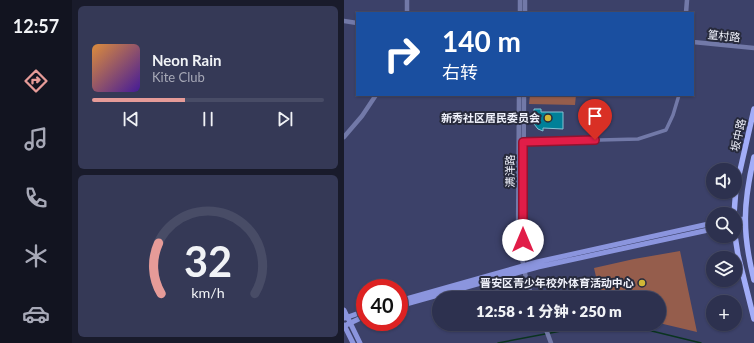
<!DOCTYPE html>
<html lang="zh">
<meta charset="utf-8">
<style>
:root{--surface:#2d314f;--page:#353956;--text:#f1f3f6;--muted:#a7a9b7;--line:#484c66;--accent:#e69b98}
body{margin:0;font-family:Lato,"Noto Sans SC",sans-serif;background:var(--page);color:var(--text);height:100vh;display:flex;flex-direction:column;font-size:15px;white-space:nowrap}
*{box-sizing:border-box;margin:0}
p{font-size:13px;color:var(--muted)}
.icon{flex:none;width:22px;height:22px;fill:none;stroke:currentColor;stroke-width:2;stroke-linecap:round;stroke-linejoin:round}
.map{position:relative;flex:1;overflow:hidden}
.panel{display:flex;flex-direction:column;gap:6px;padding:6px;background:#191b2b;width:272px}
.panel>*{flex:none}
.hud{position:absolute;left:12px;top:12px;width:338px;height:84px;border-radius:0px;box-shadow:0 1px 3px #0004,0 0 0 1px var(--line);background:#1a4fa0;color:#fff;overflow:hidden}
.tools{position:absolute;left:362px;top:163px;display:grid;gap:8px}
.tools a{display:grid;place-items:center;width:36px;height:36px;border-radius:50%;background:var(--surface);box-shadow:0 1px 3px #0004,0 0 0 1px var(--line);font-size:20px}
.speed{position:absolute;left:12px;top:279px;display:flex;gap:8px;font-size:20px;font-weight:700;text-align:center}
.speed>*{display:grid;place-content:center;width:52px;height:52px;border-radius:50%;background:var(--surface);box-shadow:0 1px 3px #0004,0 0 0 1px var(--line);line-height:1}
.speed .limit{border:6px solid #d22;background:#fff;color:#111}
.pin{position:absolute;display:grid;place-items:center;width:34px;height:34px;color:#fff;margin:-41px -17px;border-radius:50% 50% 50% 0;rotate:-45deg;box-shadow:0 0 4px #0007}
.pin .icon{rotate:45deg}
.me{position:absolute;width:44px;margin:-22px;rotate:0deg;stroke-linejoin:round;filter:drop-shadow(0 0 3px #0008)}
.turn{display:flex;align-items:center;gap:14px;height:84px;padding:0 20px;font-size:18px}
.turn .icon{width:52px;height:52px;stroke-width:2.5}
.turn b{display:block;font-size:28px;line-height:34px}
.panel .widget{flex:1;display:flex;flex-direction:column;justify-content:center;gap:6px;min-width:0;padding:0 14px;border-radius:6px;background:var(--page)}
.panel .dial{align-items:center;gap:0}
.dial svg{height:104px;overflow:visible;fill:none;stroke:var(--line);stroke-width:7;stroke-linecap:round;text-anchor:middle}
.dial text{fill:var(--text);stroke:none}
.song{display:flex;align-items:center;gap:12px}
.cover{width:48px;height:48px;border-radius:6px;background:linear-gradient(135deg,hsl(30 70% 55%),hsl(260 70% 35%))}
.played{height:4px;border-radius:2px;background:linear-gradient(90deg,var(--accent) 40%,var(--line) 40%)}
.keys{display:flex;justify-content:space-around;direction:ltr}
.trip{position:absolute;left:88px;top:291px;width:234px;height:40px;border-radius:20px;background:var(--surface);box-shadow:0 1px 3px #0004,0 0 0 1px var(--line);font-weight:800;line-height:40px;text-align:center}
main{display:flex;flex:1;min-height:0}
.menu{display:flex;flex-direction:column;width:72px;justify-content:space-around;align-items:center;background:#121420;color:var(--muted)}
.menu .icon{width:28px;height:28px}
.menu .current{color:var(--accent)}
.menu b{font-size:18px;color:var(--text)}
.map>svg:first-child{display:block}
</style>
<main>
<nav class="menu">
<b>12:57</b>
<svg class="icon current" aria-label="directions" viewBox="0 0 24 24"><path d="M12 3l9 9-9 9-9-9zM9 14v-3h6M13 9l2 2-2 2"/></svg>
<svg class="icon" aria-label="music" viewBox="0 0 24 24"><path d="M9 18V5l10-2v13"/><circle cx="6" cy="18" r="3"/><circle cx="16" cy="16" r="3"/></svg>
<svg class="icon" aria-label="phone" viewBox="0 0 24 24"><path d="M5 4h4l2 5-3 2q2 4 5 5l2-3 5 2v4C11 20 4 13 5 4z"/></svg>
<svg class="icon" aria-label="climate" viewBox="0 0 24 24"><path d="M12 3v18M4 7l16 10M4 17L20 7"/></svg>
<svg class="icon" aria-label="car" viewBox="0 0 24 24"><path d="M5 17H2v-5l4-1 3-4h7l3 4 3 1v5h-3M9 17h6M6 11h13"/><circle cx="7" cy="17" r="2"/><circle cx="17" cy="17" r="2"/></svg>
</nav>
<section class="panel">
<div class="widget">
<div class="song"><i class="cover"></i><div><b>Neon Rain</b><p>Kite Club</p></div></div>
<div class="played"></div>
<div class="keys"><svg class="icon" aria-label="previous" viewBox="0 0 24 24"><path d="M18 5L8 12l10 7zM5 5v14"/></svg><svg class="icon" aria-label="pause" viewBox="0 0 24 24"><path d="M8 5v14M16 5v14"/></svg><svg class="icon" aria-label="next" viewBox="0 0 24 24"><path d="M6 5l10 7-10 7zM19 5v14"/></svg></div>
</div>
<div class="widget dial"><svg viewBox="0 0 100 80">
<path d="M14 69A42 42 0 1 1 86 69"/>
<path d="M14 69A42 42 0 0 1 12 30" stroke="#e69b98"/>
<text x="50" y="56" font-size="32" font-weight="700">32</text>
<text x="50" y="72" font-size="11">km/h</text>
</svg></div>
</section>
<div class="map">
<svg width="410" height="343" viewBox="0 0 410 343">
<rect width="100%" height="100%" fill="#3c4169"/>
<path fill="#955d4c" d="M186,95H232L231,105L185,104Z
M336,251L353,332L315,323V298H257L250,268L290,259Z"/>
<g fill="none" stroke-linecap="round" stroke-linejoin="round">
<path stroke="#0a341f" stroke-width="1.5" d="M279,324L357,343
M154,343L254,324"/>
</g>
<path fill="#008098" stroke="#84c3d4" d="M190,109H197V112H219V129L199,128V131L194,129L190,124Z"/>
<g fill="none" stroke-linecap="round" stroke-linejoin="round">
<path stroke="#7279a8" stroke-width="3.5" d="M179,142L294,139L322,130L329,115L335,95"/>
<path stroke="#7279a8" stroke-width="4.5" d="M181,0V13
M63,13V0
M176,13V0
M342,13L343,0
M0,21L13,23
M349,42L410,48
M175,95L174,239L183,283L189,298
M0,137L18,116L32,95
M176,247L179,240L180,95
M200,324L207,343"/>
<path stroke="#8b95de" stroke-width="5" d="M391,220L401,219
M391,225L401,224
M55,301L193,262L369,223
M55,306L194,267L369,229
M0,310L16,343
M1,318L21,311
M0,325L9,343
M0,326L21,316"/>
<path stroke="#a2adf8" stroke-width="5.5" d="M410,157C399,204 398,233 410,280
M390,214L392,188L410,109
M391,236L394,255L410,319"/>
</g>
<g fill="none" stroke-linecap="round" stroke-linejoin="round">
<g stroke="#92132f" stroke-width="10">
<path id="route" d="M179,240V142L251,140"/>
</g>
<use href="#route" stroke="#e11d48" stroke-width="7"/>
</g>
<g fill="#d1b736" stroke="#272a3c" stroke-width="1.5">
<circle cx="204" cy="118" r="4"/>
<circle cx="298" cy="283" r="4"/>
</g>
<g text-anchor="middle" stroke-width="4" stroke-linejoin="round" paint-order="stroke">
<g font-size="11" fill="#f0f2fc" stroke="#272a3c">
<text transform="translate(380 36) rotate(6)" y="4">篁村路</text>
<text transform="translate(394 135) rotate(-77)" y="4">坂中路</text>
<text transform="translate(166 171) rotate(-90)" y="4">满洋路</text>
</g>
<g font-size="11" font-weight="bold" fill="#f0f2fc" stroke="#272a3c" text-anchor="end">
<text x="196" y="122">新秀社区居民委员会</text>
<text x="290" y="287">晋安区青少年校外体育活动中心</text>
</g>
</g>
</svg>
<div class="tools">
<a><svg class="icon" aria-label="sound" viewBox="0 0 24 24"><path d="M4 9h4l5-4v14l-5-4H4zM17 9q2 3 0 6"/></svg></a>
<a><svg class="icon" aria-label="search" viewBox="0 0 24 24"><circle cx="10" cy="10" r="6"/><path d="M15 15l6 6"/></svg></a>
<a><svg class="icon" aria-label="layers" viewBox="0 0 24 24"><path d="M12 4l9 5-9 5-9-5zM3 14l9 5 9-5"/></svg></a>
<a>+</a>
</div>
<div class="speed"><div class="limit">40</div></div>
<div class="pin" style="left:251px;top:140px;background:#d93025"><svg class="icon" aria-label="arrive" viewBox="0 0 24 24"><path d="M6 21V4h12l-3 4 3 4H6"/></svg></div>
<svg class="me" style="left:179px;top:240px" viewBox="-20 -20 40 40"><circle r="19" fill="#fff"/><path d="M0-13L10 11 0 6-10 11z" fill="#e11d48"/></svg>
<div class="trip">12:58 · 1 分钟 · 250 m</div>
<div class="hud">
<div class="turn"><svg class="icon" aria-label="right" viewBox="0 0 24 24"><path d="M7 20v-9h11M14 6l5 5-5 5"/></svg><div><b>140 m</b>右转</div></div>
</div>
</div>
</main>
